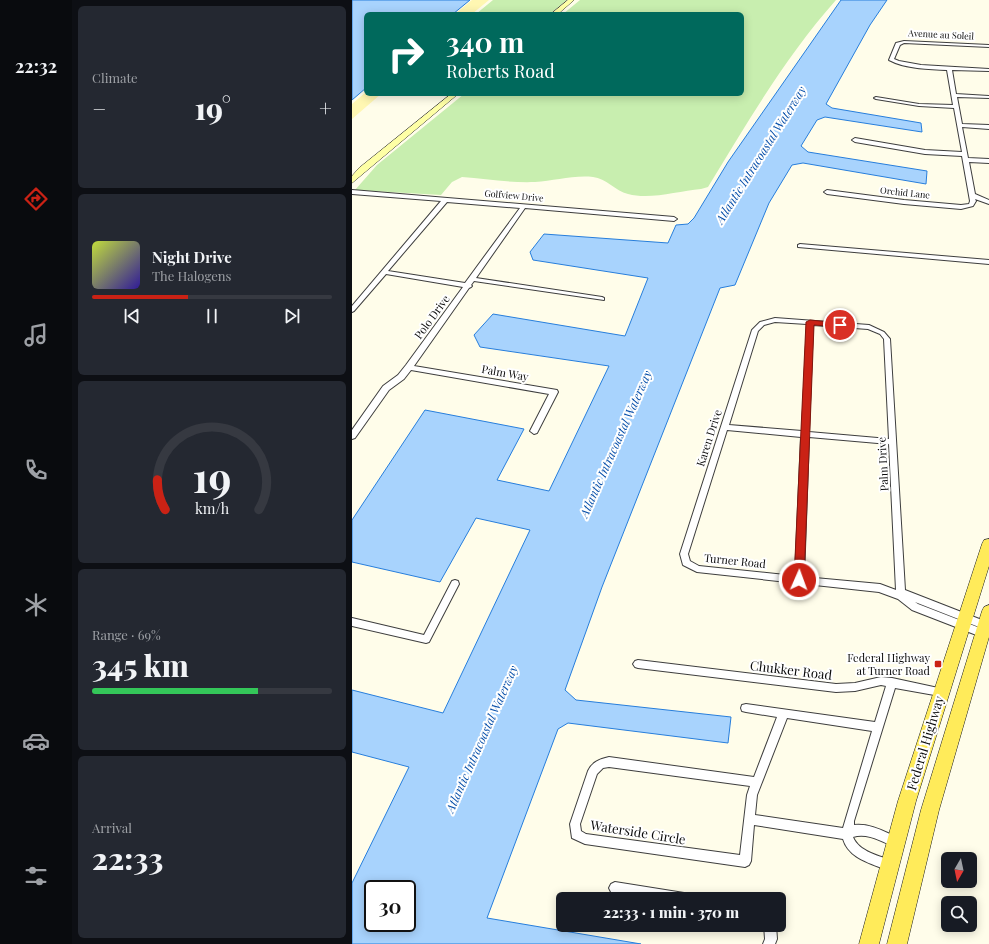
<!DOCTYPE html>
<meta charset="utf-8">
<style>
:root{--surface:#171b24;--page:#242831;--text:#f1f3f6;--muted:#9ea1a6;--line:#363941;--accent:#ca2215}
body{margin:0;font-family:"Playfair Display",serif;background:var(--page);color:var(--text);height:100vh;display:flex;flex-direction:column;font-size:15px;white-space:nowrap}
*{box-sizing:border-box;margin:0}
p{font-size:13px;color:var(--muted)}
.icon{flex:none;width:22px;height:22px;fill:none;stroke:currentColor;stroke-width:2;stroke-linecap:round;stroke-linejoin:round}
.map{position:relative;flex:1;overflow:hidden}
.sheet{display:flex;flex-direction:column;gap:6px;padding:6px;background:#0d0f14;width:280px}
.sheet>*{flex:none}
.banner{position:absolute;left:12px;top:12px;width:380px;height:84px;border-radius:6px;box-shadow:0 2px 10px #0003;background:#00695c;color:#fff;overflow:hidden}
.needle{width:26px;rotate:189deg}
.buttons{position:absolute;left:589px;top:852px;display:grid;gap:8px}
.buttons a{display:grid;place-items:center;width:36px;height:36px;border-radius:6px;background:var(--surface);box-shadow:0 2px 10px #0003;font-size:20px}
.speed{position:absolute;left:12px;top:880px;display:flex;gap:8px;font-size:20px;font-weight:700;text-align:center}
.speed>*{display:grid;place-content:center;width:52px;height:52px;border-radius:50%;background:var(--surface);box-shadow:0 2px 10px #0003;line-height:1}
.speed .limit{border:2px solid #111;border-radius:6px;background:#fff;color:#111}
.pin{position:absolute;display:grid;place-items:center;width:34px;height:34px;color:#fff;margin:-17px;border:2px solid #fff;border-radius:50%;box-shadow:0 1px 4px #0007}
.me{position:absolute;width:44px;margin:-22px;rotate:2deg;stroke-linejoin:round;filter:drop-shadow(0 0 3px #0008)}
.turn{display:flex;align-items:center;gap:14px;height:84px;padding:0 16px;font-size:18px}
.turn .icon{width:52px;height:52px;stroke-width:2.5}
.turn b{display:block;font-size:28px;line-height:34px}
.big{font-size:30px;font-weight:800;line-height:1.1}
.sheet .widget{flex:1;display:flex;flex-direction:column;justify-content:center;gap:6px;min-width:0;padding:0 14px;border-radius:6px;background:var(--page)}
.sheet .dial{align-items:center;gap:0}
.dial svg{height:104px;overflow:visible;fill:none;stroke:var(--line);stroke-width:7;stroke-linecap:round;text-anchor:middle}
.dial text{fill:var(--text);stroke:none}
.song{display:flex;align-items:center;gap:12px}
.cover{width:48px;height:48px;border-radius:6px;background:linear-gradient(135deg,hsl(70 70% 55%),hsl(250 70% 35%))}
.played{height:4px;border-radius:2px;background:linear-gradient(90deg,var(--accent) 40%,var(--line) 40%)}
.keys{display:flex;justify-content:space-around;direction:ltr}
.heat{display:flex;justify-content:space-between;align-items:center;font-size:22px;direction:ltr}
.charge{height:6px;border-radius:3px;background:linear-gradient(90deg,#34c759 69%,var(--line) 0)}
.trip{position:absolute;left:204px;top:892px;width:230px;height:40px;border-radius:6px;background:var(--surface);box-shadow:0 2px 10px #0003;font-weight:800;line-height:40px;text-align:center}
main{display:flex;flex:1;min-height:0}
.dock{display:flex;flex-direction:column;width:72px;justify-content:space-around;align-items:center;background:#090b0e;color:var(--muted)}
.dock .icon{width:28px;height:28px}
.dock .current{color:var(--accent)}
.dock b{font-size:18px;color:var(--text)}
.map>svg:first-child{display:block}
</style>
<main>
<nav class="dock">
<b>22:32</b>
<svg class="icon current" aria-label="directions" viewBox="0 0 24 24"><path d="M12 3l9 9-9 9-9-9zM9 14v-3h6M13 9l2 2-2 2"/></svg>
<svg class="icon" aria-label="music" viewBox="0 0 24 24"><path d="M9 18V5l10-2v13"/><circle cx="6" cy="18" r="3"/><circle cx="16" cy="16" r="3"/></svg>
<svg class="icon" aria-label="phone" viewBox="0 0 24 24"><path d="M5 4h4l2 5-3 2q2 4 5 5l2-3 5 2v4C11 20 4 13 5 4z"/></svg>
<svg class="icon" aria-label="climate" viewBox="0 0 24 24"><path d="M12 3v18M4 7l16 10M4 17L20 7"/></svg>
<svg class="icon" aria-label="car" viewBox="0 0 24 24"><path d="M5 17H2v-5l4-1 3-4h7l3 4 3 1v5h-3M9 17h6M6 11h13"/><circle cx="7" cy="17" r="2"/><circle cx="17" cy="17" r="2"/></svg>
<svg class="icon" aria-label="filters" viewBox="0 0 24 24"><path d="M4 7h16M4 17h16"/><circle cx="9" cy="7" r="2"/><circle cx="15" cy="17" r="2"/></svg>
</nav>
<section class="sheet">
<div class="widget"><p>Climate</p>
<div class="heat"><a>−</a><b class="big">19°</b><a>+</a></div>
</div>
<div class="widget">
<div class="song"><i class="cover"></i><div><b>Night Drive</b><p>The Halogens</p></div></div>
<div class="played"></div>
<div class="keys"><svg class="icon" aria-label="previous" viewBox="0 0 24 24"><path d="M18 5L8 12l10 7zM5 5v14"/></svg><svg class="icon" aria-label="pause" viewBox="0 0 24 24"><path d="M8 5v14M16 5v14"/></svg><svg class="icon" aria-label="next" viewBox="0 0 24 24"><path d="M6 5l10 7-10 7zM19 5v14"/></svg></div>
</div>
<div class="widget dial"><svg viewBox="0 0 100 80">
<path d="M14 69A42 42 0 1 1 86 69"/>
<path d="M14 69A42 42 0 0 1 8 46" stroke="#ca2215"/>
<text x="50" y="56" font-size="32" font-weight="700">19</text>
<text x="50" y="72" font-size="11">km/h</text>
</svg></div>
<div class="widget"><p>Range · 69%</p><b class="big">345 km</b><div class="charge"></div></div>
<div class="widget"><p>Arrival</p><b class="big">22:33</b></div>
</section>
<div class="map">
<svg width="637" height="944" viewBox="0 0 637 944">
<rect width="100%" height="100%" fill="#fffdea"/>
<path fill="#c8eeaf" d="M141,0H215L198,14H124Z
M228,0H484C434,56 395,123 356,187L349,189C326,191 298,200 276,194C263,191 254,178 241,177C221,175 202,181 183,182C159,183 134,179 110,177L100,182L89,195L3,190L25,165L112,94H390V14H211Z"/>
<path fill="#fff7b2" d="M120,0H137L120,14H103Z
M14,92V94H29L0,119V104Z"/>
<path fill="#a8d3fd" stroke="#277edc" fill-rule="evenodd" d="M0,0H118L101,14H14V88L0,100Z
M489,0H535L518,25L474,104L480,108L569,123L570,132L473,117L465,120L449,146L456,152L575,171L574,184L451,163L440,165L417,203L383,285L368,288L250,587L213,690L224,700L379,717L376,743L216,723L206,729L135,918L289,944H0V883L57,767L0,752V690L91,713L178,530L124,518L88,582L0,562V520L73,410L172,429L145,480L197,491L257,366L128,347L122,335L141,314L273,336L296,278L181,260L178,252L192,234L316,243L324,225L336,224L342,218L376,162ZM21,889H55V923H21Z"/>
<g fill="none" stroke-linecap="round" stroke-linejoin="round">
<g stroke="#3e3e3e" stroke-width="2">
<path id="minor" d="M552,41L637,45V47L552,43L548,45L542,59L547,61L569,65L637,69V71L600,70L604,94L637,96V98L605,97L610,124L637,125V129L610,127L616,158L637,159V163L617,162L623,194L637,200V204L623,199L624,201L621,206L609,209L552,204L475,194L472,192L475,190L552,200L609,205L617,204L618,201L610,156L573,154L503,142L500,140L503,138L573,150L610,152L602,108L567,106L524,99L522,98L524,97L567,104L601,105L595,70C576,69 554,69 537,60L544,43Z
M0,190L322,217L325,219L322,221L173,208L124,278L250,297L252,298V300L122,281L119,285L120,286L119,287L117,288L62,366L205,390L206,392L185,433L182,434L178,431L197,394L59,370L52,379L37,390L3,438L0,439V430L31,386L46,375L54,365L111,287L34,274L2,311L0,312V306L89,201L0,194ZM95,202L168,208L113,283L36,271Z
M448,244L637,260V264L446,247V245Z
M423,318L517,325L532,332L538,339L553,590L635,622L637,625L635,628L632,629L563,602L566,604L633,630L635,633L633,636L630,637L627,636L560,610L546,599L527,592L345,572L331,565L328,554L400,330L408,322ZM423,322L455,324L450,431L377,425L406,331L412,325ZM461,325L516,329L528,334L532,339L537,439L457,432ZM375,430L449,437L443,576L347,566L338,561L336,554ZM457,437L537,444L544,590L528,584L452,577Z
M103,580L106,581L107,584L77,642L74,643L0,626V618L72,635L100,581Z
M286,660L484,684L503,683L529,677L540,678L591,689L593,692L591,695L588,696L543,688L502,821V825C518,823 533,832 547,838L549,842L547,846L543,847C531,842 515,832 501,837C507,852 528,856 541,861L543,865L541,869L537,871C519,863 497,859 491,839L402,825L399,861L397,865L393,867L233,844L220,838L218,824L236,771C240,762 248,759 257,757L402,777L425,717L394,712L390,711L389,708L390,705L394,704L523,722L534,686L529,685L503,691L484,692L286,668L283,667L281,664L283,661ZM435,718L520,731L491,828L403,815L405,795ZM257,767L398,786L395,795L388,855L234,834L229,831L228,824L245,774L251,768Z
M263,882L332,893L336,895L338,899H296L263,894L259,892L257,888L259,884Z
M412,925H424L425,939L423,944H411L413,939Z"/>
</g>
<g stroke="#2d2d2d" stroke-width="1">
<path id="secondary" d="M216,0H222L206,14H199Z
M99,94H106L0,183V176L7,168Z"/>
</g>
<g stroke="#1c1c1c" stroke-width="1">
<path id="primary" d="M637,539V566L564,801L527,944H507L546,801L630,544L632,540Z
M637,605V637L587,810L555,944H535L569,810L630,611L632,607Z"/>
</g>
<use href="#minor" fill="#fff" fill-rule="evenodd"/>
<use href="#secondary" fill="#feffa5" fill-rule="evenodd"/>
<use href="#primary" fill="#ffeb5a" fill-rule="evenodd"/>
</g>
<path fill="#ca2215" stroke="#83160e" d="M458,320L488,323L492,325L488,327L462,325L452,580L447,584L442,580L454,322Z"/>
<rect fill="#ca2215" stroke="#fff" stroke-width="1.5" x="582" y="660" width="8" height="8" rx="2"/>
<g text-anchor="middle" stroke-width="4" stroke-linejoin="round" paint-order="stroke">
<g font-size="9" fill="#0b0b0b" stroke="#fff">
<text transform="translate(589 35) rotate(3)" y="3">Avenue au Soleil</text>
<text transform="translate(553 193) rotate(6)" y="3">Orchid Lane</text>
<text transform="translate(162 196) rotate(5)" y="3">Golfview Drive</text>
</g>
<g font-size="11" fill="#0b0b0b" stroke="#fff">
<text transform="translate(80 317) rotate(-54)" y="4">Polo Drive</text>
<text transform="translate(153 373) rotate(10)" y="4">Palm Way</text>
<text transform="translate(357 438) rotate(-72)" y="4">Karen Drive</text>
<text transform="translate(531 464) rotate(-93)" y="4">Palm Drive</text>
<text transform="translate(383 561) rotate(6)" y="4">Turner Road</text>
</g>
<g font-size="11" fill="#0b0b0b" stroke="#fff" text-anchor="end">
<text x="578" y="662">Federal Highway<tspan x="578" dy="13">at Turner Road</tspan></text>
</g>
<g font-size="12" font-style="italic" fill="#0850aa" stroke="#fff">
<text transform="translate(409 155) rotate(-58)" y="4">Atlantic Intracoastal Waterway</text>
<text transform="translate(264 444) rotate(-66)" y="4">Atlantic Intracoastal Waterway</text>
<text transform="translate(130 739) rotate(-66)" y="4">Atlantic Intracoastal Waterway</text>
</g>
<g font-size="13" fill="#0b0b0b" stroke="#fff">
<text transform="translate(439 670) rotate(7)" y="5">Chukker Road</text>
<text transform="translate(573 743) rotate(-73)" y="5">Federal Highway</text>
<text transform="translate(286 832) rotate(9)" y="5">Waterside Circle</text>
</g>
</g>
</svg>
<div class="buttons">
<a><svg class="needle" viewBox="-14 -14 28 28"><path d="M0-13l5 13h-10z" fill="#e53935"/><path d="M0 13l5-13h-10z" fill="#9ea1a6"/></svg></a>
<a><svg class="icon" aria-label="search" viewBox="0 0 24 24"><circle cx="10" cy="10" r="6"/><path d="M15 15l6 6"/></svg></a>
</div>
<div class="speed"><div class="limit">30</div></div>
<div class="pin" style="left:488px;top:325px;background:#d93025"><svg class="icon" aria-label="arrive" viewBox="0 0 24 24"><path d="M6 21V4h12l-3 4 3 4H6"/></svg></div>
<svg class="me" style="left:447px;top:580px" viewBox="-20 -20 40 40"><circle r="17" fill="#ca2215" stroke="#fff" stroke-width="3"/><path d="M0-11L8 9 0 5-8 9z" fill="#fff"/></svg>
<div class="trip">22:33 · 1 min · 370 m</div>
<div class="banner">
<div class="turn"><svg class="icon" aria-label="right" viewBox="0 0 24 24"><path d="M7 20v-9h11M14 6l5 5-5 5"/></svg><div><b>340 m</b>Roberts Road</div></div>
</div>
</div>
</main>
